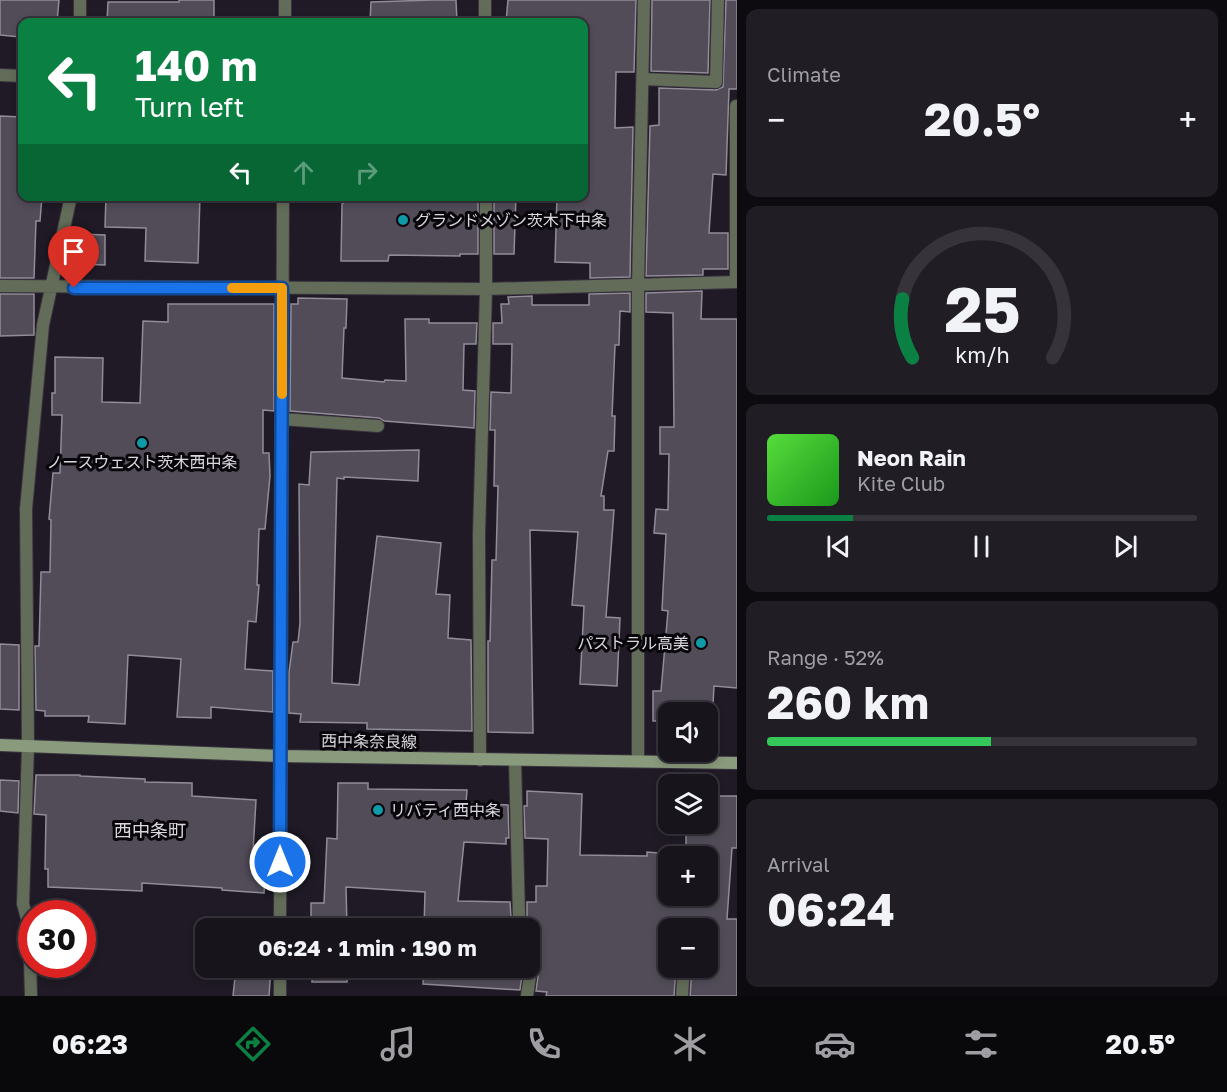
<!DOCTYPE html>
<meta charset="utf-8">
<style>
:root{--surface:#17141c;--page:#201d25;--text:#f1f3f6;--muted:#9e9ea3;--line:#36333b;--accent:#0b8043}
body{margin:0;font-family:"Golos Text","Noto Sans JP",sans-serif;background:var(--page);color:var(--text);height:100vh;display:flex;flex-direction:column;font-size:22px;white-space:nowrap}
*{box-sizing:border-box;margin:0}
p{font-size:20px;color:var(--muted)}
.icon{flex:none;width:33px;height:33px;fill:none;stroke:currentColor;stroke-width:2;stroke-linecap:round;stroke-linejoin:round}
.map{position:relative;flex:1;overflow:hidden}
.side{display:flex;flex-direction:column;gap:9px;padding:9px;background:#0d0b0f;width:490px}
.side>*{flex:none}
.banner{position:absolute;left:18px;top:18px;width:570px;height:183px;border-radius:12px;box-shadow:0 3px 9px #0003,0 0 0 2px var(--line);background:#0b8043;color:#fff;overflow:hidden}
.buttons{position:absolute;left:658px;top:702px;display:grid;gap:12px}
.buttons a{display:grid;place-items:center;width:60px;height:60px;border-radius:12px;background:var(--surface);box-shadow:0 3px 9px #0003,0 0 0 2px var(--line);font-size:30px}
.speed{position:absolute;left:18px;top:900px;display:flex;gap:12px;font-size:30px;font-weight:700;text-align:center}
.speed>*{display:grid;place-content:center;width:78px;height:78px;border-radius:50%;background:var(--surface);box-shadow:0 3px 9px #0003,0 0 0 2px var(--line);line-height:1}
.speed .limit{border:9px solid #d22;background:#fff;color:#111}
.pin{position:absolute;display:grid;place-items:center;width:51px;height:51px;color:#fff;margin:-62px -26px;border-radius:50% 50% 50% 0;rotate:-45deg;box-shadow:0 0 6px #0007}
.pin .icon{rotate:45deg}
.me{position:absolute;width:66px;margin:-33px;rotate:0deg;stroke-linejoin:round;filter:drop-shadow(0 0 4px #0008)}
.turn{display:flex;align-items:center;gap:21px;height:126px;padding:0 18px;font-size:27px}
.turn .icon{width:78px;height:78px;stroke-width:2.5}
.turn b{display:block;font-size:42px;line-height:51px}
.lanes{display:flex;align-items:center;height:57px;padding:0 18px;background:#0003;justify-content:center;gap:30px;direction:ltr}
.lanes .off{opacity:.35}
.big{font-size:45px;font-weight:700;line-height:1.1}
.side .tile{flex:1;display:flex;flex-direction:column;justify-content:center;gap:9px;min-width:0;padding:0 21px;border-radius:12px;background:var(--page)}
.side .dial{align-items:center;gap:0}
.dial svg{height:156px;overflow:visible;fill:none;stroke:var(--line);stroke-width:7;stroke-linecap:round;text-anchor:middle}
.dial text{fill:var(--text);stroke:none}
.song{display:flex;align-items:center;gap:18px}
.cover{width:72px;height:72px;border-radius:9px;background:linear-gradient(135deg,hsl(110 70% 55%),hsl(120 70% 35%))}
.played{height:6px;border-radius:3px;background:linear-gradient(90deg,var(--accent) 20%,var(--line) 20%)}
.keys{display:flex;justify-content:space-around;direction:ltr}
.heat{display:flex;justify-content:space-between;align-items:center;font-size:33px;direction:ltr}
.charge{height:9px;border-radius:4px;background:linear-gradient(90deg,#34c759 52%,var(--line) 0)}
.trip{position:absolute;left:195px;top:918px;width:345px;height:60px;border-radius:12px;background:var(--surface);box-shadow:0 3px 9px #0003,0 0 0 2px var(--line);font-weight:700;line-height:60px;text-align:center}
.tabs{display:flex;height:96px;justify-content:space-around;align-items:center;background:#09080b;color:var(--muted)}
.tabs .icon{width:42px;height:42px}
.tabs .on{color:var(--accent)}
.tabs b{font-size:27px;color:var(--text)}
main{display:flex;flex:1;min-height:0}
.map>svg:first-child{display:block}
</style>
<main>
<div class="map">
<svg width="737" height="996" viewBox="0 0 737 996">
<rect width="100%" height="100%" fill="#1f1a25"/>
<path fill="#514c58" stroke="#928c99" stroke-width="1.5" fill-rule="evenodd" d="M0,0H59L57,22L21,20L20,37L0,35Z
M179,0H214V22H107L108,2H179Z
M433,0H456L457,22H370L371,2Z
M508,0H636L634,72H616L615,128L633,127L630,277L590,278V263L555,262L557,196H584V22H506Z
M652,0H710L708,73L651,71Z
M726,0H737V89H729L726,175L713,174L709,233H728V269H703V275L646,276L650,126L659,125V88L716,90L723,87Z
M0,116L22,117V196H42L40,221H36L34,278H0Z
M106,196H200L198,263L145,261L146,228L105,227Z
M351,196H478V254H460V256L389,255L388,261H341L342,204Z
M494,196H516L514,254H494Z
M80,234L105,235V265L79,264Z
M702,291L701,319H737V688L714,686L712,723H708V712H669V721H653V691H661L668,611L662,610L666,534L654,533L656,509L668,510L669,454H660V427H674L673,313L646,312V293Z
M630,293V312L620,311L619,345H615L612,416H615L614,451H608L601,496H604V510H614L606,617L620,618L617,686L580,684L584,606L572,605L578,532L530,530L533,733L488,732V641H490L492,560H496L498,486H494L495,430H490L491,392L511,393L512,344H493V323H502L501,304H509L508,297L532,296V305H589V294Z
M0,294H34V335L0,336Z
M298,298L347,299L346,328H344L342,378L384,382L385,380L406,381L405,319H429V323H477L476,344H464L463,390L475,391L474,428L384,421L379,418L290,411L291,304H298Z
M168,304H274V411L263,410V453H269L270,476L265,529H259L257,585H259L256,622L248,621L245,669L273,671V712L211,707V718L177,717L181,659L128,655L125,724L88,722L89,716H45V711L36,710L35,646H39L41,572H50L51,520L49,519L53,473H60L62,415H52V393H55V357L103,358L102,402L140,403L143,321L168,322Z
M419,450L418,481L344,477V479L337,478L332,683L359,685L377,536L441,543L436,594L450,595L448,638L471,640L472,731L367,729V723L300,722L301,714L289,713V672L293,642H298L300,623L299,484L309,485L311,452Z
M0,644L19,645V710L0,709Z
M36,775H80V776L145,779V782L192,783V796L256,800L253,852L267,853L264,893L222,890V888L142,883V891L48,887V869H45L46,815L34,814Z
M0,780L19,781L18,813L0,811Z
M338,783H368V789L467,790L466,803L508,805L509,838H506V844L464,842L458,901L510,902L511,917L514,928H424L425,892L346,887L347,928H311V903H324L327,838L337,839Z
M527,791L582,794L580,855L647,856V852L686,855V824H708V796H737V848H732L727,919H737V996H690L692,968H708V928H669V968H676L674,996H546L547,992L536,991L541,954L536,940L530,937L531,926L527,915V902H536V886H547L548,839L525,838L524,806H527ZM669,856H708V896H669Z
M236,968H271L269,996H233Z
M312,968H347V982H312Z
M424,968H523L520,990L423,984Z"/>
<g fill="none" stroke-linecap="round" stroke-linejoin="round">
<g stroke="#39343f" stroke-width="14">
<path id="lane" d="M0,75L22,76
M643,79L716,82L718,0
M736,106V282
M638,286L644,0
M282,419L378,426
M515,761L519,916L523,928
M527,996L533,956L530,945"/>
</g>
<g stroke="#39343f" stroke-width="14">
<path id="street" d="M485,0V22
M80,22V0
M285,22V0
M0,286L486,289L737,282
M480,760L479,534L486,289V196
M638,761V286
M280,928L283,196
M31,996L29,926L23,904L28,746L26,509L43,325L71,196
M280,996V968
M682,996L684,968"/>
</g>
<g stroke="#39343f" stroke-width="14">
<path id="secondary" d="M0,745L280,756L737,763"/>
</g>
<use href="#lane" stroke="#626c59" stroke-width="12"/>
<use href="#street" stroke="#626c59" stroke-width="12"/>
<use href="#secondary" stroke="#8a9a7c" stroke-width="12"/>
</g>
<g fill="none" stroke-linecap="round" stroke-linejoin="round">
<g stroke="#114b97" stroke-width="15">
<path id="route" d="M74,288H282L280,862"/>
</g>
<use href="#route" stroke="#1a73e8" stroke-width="10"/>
<path stroke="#f59e0b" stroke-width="10" d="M232,288H282V394"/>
</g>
<g fill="#0f9aa8" stroke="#08060a" stroke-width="2">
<circle cx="403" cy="220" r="6"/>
<circle cx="142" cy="443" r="6"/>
<circle cx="701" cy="643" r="6"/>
<circle cx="378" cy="810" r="6"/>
</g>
<g text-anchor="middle" stroke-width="6" stroke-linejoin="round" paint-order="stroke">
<g font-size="16" fill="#dad7de" stroke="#08060a" text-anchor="start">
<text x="415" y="226">グランドメゾン茨木下中条</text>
<text x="142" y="468" text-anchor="middle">ノースウェスト茨木西中条</text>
<text x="689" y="649" text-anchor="end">パストラル高美</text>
<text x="390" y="816">リバティ西中条</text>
</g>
<g font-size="16" fill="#dad7de" stroke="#08060a">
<text transform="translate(369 741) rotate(1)" y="6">西中条奈良線</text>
</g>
<g font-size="18" fill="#dad7de" stroke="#08060a">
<text x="150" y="837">西中条町</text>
</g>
</g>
</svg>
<div class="buttons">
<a><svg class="icon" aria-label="sound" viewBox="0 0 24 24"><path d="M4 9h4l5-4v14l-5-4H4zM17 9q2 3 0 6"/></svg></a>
<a><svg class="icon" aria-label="layers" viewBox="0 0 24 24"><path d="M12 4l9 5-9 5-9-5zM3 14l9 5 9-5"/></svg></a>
<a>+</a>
<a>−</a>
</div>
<div class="speed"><div class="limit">30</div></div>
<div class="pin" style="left:74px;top:288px;background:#d93025"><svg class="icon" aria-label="arrive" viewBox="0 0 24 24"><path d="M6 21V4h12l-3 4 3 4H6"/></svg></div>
<svg class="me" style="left:280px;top:862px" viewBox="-20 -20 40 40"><circle r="17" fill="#1a73e8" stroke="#fff" stroke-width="3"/><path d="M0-11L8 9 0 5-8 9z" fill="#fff"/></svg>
<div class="trip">06:24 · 1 min · 190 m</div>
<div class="banner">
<div class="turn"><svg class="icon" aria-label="left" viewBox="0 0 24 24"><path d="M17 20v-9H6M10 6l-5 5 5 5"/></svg><div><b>140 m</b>Turn left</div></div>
<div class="lanes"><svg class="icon" aria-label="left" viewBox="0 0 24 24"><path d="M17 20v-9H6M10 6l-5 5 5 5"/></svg><svg class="icon off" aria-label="ahead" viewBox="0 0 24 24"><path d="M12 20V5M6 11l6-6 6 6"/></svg><svg class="icon off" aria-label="right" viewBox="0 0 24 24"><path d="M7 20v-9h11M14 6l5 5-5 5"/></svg></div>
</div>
</div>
<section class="side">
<div class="tile"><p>Climate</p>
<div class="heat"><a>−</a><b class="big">20.5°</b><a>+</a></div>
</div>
<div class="tile dial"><svg viewBox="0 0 100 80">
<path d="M14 69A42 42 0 1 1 86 69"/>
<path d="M14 69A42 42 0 0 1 9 39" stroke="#0b8043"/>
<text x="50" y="56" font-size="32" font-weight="700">25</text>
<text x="50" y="72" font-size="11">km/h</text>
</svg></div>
<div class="tile">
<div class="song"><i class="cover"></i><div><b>Neon Rain</b><p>Kite Club</p></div></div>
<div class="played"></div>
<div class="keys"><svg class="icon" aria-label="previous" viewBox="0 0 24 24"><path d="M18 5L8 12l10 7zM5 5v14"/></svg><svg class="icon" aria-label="pause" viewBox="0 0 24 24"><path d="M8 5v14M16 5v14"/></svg><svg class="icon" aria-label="next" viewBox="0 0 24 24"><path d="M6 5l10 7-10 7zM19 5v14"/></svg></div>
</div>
<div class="tile"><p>Range · 52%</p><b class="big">260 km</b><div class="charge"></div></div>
<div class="tile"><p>Arrival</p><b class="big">06:24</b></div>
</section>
</main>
<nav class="tabs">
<b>06:23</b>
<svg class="icon on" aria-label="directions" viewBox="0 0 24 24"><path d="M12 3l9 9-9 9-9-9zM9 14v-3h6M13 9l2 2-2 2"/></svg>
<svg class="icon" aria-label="music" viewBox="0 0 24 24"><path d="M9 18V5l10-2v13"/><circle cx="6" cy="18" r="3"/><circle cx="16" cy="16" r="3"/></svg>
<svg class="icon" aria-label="phone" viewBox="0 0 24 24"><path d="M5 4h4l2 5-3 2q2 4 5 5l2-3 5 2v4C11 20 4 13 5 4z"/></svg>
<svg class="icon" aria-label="climate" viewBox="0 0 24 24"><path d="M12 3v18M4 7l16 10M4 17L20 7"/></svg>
<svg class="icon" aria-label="car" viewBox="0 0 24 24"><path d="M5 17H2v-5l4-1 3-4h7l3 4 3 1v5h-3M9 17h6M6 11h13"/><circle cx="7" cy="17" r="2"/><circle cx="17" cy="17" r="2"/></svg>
<svg class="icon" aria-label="filters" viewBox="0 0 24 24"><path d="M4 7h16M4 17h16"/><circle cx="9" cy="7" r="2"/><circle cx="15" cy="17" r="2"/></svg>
<b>20.5°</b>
</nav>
